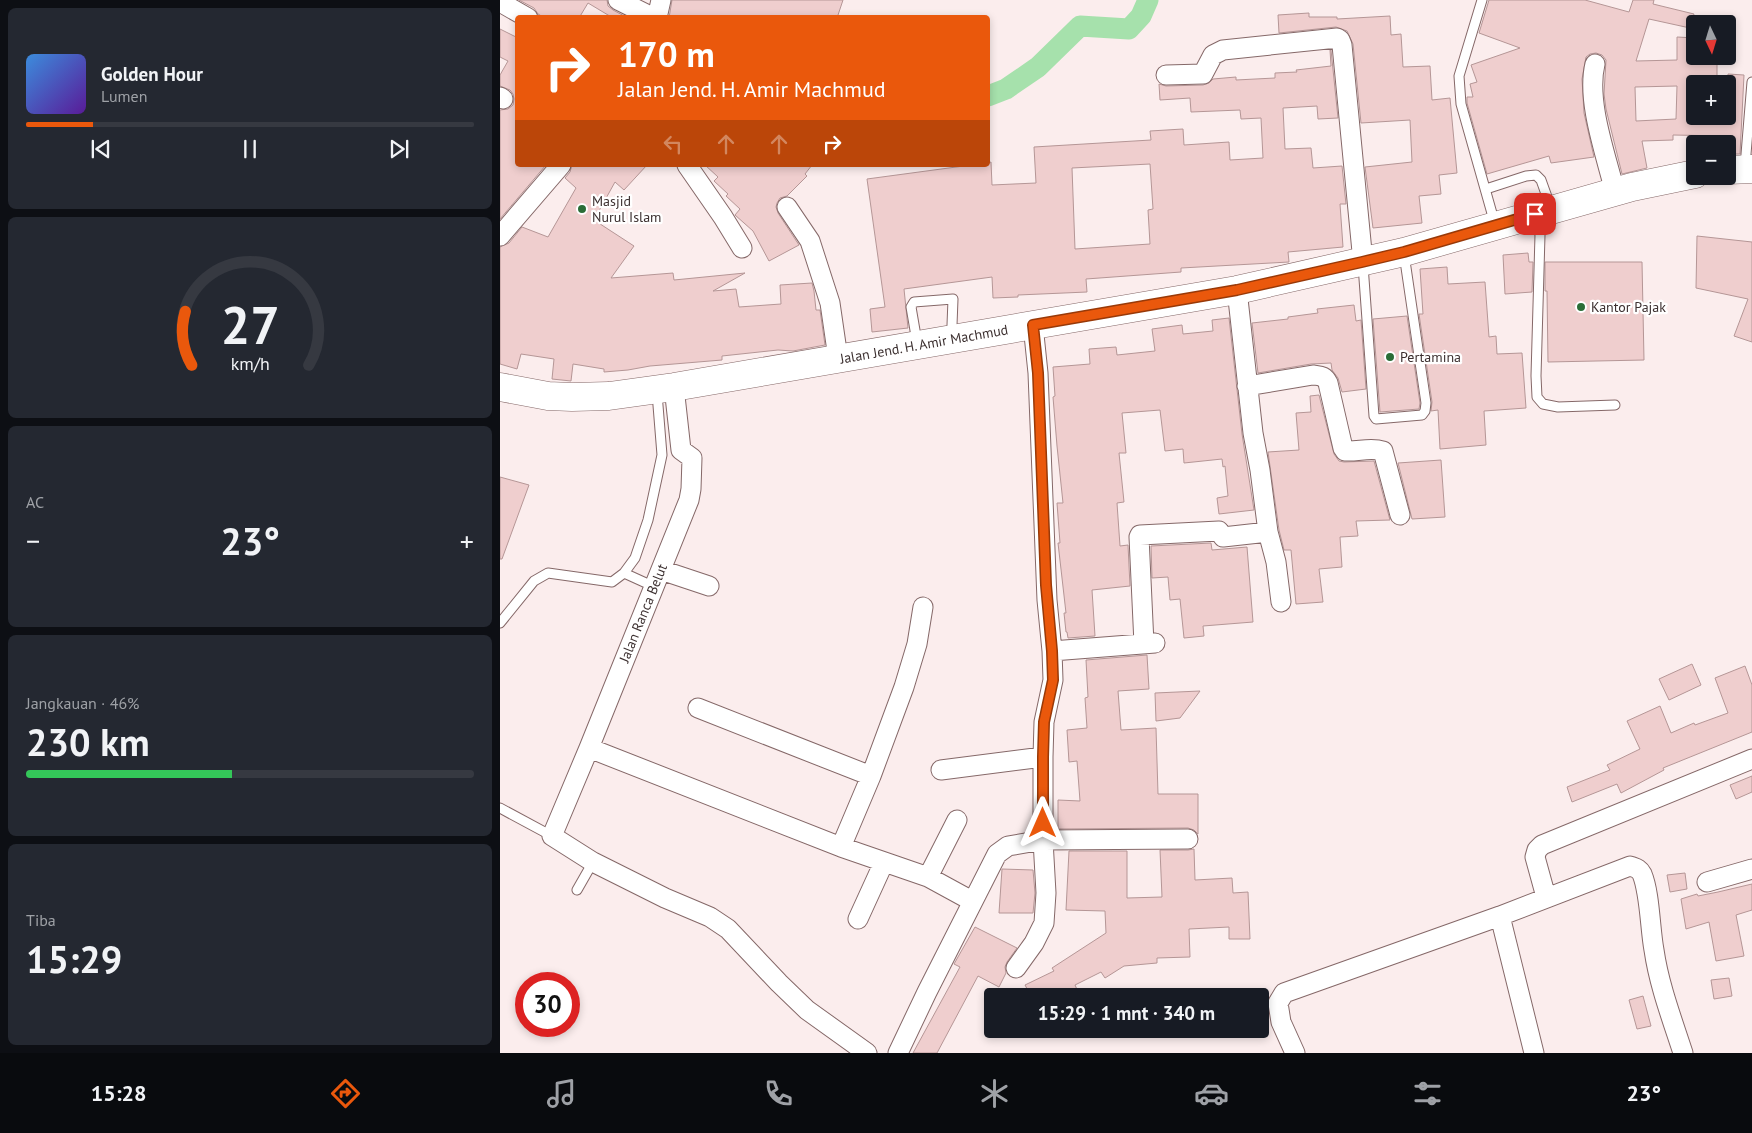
<!DOCTYPE html>
<html lang="id">
<meta charset="utf-8">
<style>
:root{--surface:#171b24;--page:#242831;--text:#f1f3f6;--muted:#9ea1a6;--line:#363941;--accent:#ea580c}
body{margin:0;font-family:"PT Sans",sans-serif;background:var(--page);color:var(--text);height:100vh;display:flex;flex-direction:column;font-size:19px;white-space:nowrap}
*{box-sizing:border-box;margin:0}
p{font-size:16px;color:var(--muted)}
.icon{flex:none;width:28px;height:28px;fill:none;stroke:currentColor;stroke-width:2;stroke-linecap:round;stroke-linejoin:round}
.map{position:relative;flex:1;overflow:hidden}
.details{display:flex;flex-direction:column;gap:8px;padding:8px;background:#0d0f14;width:500px}
.details>*{flex:none}
.top-card{position:absolute;left:15px;top:15px;width:475px;height:152px;border-radius:5px;box-shadow:0 2px 8px #0003;background:#ea580c;color:#fff;overflow:hidden}
.needle{width:32px;rotate:176deg}
.fabs{position:absolute;left:1186px;top:15px;display:grid;gap:10px}
.fabs a{display:grid;place-items:center;width:50px;height:50px;border-radius:5px;background:var(--surface);box-shadow:0 2px 8px #0003;font-size:25px}
.speed{position:absolute;left:15px;top:972px;display:flex;gap:10px;font-size:25px;font-weight:700;text-align:center}
.speed>*{display:grid;place-content:center;width:65px;height:65px;border-radius:50%;background:var(--surface);box-shadow:0 2px 8px #0003;line-height:1}
.speed .limit{border:8px solid #d22;background:#fff;color:#111}
.pin{position:absolute;display:grid;place-items:center;width:42px;height:42px;color:#fff;margin:-21px;border-radius:10px;box-shadow:0 2px 8px #0006}
.me{position:absolute;width:55px;margin:-28px;rotate:0deg;stroke-linejoin:round;filter:drop-shadow(0 0 4px #0008)}
.turn{display:flex;align-items:center;gap:18px;height:105px;padding:0 20px;font-size:22px}
.turn .icon{width:65px;height:65px;stroke-width:2.5}
.turn b{display:block;font-size:35px;line-height:42px}
.lanes{display:flex;align-items:center;height:48px;padding:0 20px;background:#0003;justify-content:center;gap:25px;direction:ltr}
.lanes .off{opacity:.35}
.big{font-size:38px;font-weight:600;line-height:1.1}
.details .tile{flex:1;display:flex;flex-direction:column;justify-content:center;gap:8px;min-width:0;padding:0 18px;border-radius:8px;background:var(--page)}
.details .dial{align-items:center;gap:0}
.dial svg{height:130px;overflow:visible;fill:none;stroke:var(--line);stroke-width:7;stroke-linecap:round;text-anchor:middle}
.dial text{fill:var(--text);stroke:none}
.song{display:flex;align-items:center;gap:15px}
.cover{width:60px;height:60px;border-radius:8px;background:linear-gradient(135deg,hsl(210 70% 55%),hsl(270 70% 35%))}
.played{height:5px;border-radius:2px;background:linear-gradient(90deg,var(--accent) 15%,var(--line) 15%)}
.keys{display:flex;justify-content:space-around;direction:ltr}
.heat{display:flex;justify-content:space-between;align-items:center;font-size:28px;direction:ltr}
.charge{height:8px;border-radius:4px;background:linear-gradient(90deg,#34c759 46%,var(--line) 0)}
.trip{position:absolute;left:484px;top:988px;width:285px;height:50px;border-radius:5px;background:var(--surface);box-shadow:0 2px 8px #0003;font-weight:600;line-height:50px;text-align:center}
.tabs{display:flex;height:80px;justify-content:space-around;align-items:center;background:#090b0e;color:var(--muted)}
.tabs .icon{width:35px;height:35px}
.tabs .selected{color:var(--accent)}
.tabs b{font-size:22px;color:var(--text)}
main{display:flex;flex:1;min-height:0}
.map>svg:first-child{display:block}
</style>
<main>
<section class="details">
<div class="tile">
<div class="song"><i class="cover"></i><div><b>Golden Hour</b><p>Lumen</p></div></div>
<div class="played"></div>
<div class="keys"><svg class="icon" aria-label="previous" viewBox="0 0 24 24"><path d="M18 5L8 12l10 7zM5 5v14"/></svg><svg class="icon" aria-label="pause" viewBox="0 0 24 24"><path d="M8 5v14M16 5v14"/></svg><svg class="icon" aria-label="next" viewBox="0 0 24 24"><path d="M6 5l10 7-10 7zM19 5v14"/></svg></div>
</div>
<div class="tile dial"><svg viewBox="0 0 100 80">
<path d="M14 69A42 42 0 1 1 86 69"/>
<path d="M14 69A42 42 0 0 1 10 36" stroke="#ea580c"/>
<text x="50" y="56" font-size="32" font-weight="700">27</text>
<text x="50" y="72" font-size="11">km/h</text>
</svg></div>
<div class="tile"><p>AC</p>
<div class="heat"><a>−</a><b class="big">23°</b><a>+</a></div>
</div>
<div class="tile"><p>Jangkauan · 46%</p><b class="big">230 km</b><div class="charge"></div></div>
<div class="tile"><p>Tiba</p><b class="big">15:29</b></div>
</section>
<div class="map">
<svg width="1252" height="1053" viewBox="0 0 1252 1053">
<rect width="100%" height="100%" fill="#fbeded"/>
<g fill="none" stroke-linecap="round" stroke-linejoin="round">
<path stroke="#a6e1ac" stroke-width="21" d="M488,96L506,89L538,67L580,26L629,29L641,16L648,0"/>
</g>
<path fill="#efcece" stroke="#b59696" fill-rule="evenodd" d="M19,0H107L108,6L113,10L128,18H113L88,3L79,18H45L38,14L34,8Z
M172,0H343L337,18H169Z
M989,0H1085L1129,12L1133,0H1154L1153,4L1194,14L1190,28L1149,19L1136,61L1177,60V37L1195,38V56H1217V84H1195V116H1228V74L1244,75L1240,154H1228V140L1225,139V136L1173,135V140L1142,141L1147,168L1122,174L1106,109L1104,94L1106,60L1102,55L1096,53L1090,54L1086,57L1082,79L1084,113L1094,157L1051,163L1049,156L987,174L967,103V97H973L970,84L977,82L971,65L1020,48L979,33ZM1177,86L1176,119L1136,121L1135,87Z
M809,13V17H837V19L890,16L891,35L901,34L903,67L930,66L932,100L950,98L957,173L939,175L941,194L919,196L922,223L873,228L865,167L912,162L910,120L861,123L853,44L847,31L836,27L779,33L778,15Z
M0,29L18,38V165H46L0,219V110L8,109L13,105L14,99L13,94L10,90L0,86V75L8,61L0,57Z
M830,50H831L838,118L818,119L817,106L783,108L785,149L811,148L813,168L842,166L846,204H840L843,247L788,252L789,262L681,268V272L586,279L587,292L518,295V297L493,298L492,277L404,289L408,328L372,332L370,309L385,307L367,179L471,165H488V163L491,162L492,185L536,183L534,147L651,140L650,131L683,129L684,145L729,142L730,160L763,158L761,118L741,119L740,110L691,112L690,98L660,100L659,84L666,86L703,85L709,83L713,79L736,77V80L775,78V73L797,72L796,70L831,66ZM650,164L653,209L648,210L650,244L575,249L572,168Z
M72,165H147L124,190L115,182L94,220L134,246L111,278L173,273L174,280L245,273L213,291L236,289L239,307L281,304L280,285L312,283L314,291L316,310H320L325,345L293,351L278,350L222,356V360L150,366L128,370L104,372V369L73,364L71,381L52,379L54,359L21,354L17,369L0,364V247L9,243L22,227L48,237L76,188L65,178L70,172Z
M205,165H312L305,174L307,176L287,196L280,198L277,203L276,207L278,213L299,245L269,261L253,231L235,215L240,209L226,196L228,194L214,181L218,177Z
M1197,236L1252,242V342L1234,336L1248,299L1196,288Z
M1028,253L1029,262H1033L1032,292L1005,294L1003,255Z
M1045,262H1142L1144,360L1048,362L1047,291H1045Z
M947,267L948,284L985,282L989,337L996,336L997,354L1022,353L1026,408L984,411L986,445L940,449L938,410L931,411L932,402L919,314H923L920,269Z
M854,305L856,321L861,320L866,389L842,392L838,378L832,370L831,363L811,364L758,373L752,323L788,319V317L818,313L817,309Z
M907,316L920,403L919,409L880,412L873,319Z
M729,318L742,434L754,510L719,514L717,498L728,496L725,466L723,467L722,459L684,463L683,449L665,451L660,410L622,413L626,453H619L624,502L617,503L620,546L628,545L630,586L592,590L595,636L568,638L567,632H566L564,613H566L558,543H560L557,503H563L557,446L553,397L555,396L553,367L590,364L589,349L616,347L617,355L655,351L652,329L682,325L683,334L713,331L712,320Z
M819,395L834,454L839,461L844,462L874,461L890,520L856,521L858,536L840,537L842,567L819,569L823,602L796,604L791,550H784L779,530L768,452L799,450L796,413L811,412L810,396Z
M941,460L945,517L912,519L898,463Z
M0,477L29,485L2,559H0Z
M711,543L712,550L747,547L753,622L703,626L704,636L684,638L680,599L670,600L668,577L652,578L651,546Z
M647,655L649,689L618,691L621,730L656,728L658,794H698V834L694,830L688,828L558,829V800L580,801L577,761L569,762L567,730L587,728L585,698L588,697L586,660Z
M1192,664L1201,685L1169,700L1159,679Z
M1245,666L1252,685V732L1163,768L1164,770L1121,793L1117,784L1072,802L1067,787L1110,770L1107,765L1140,749L1127,721L1160,706L1171,733L1194,723L1195,725L1228,713L1215,678Z
M700,691L680,718L656,721L655,693Z
M1252,776V792L1236,799L1230,785Z
M694,849L695,880L732,878L733,893L748,892L750,939H729V927L689,929L690,957L657,958V963L624,966L605,978L601,972L575,985L580,996H531L525,985L554,971L552,968L606,933L605,911L566,910L569,851H627V898L662,897L660,850H688Z
M502,869L533,870L535,893L533,913H499Z
M1185,873L1187,889L1170,892L1167,875Z
M1252,884V910L1236,915L1244,956L1216,961L1209,922L1186,929L1181,899L1197,894L1198,896L1218,892Z
M475,927L517,948L507,962L505,967L506,973L499,987L478,976L437,1053H413L460,967L454,964Z
M1229,978L1232,996L1214,999L1211,980Z
M1143,996L1151,1026L1137,1029L1129,1000Z"/>
<g fill="none" stroke-linecap="round" stroke-linejoin="round">
<g stroke="#856868" stroke-width="11">
<path id="service" d="M982,0L959,76L961,104L995,224
M1245,166L1252,82
M986,189L1026,176L1036,175L1041,180L1051,208
M1035,217L1040,235L1036,376L1037,397L1043,404L1058,407L1115,405
M863,265L874,416L876,419L922,415L925,411L926,403L904,254
M417,342L411,307L414,302L453,299L452,325L454,336
M124,573L146,583
M0,623L34,581L48,573L112,582L124,573L135,558L148,520L162,455L157,393
M0,808L52,836
M77,890L93,862"/>
</g>
<g stroke="#856868" stroke-width="21">
<path id="minor" d="M118,0L154,18
M0,2L28,18
M157,18L161,0
M1095,64C1086,101 1106,155 1115,192
M666,75L703,74L713,55L723,50L837,38L840,40L842,45L863,262
M0,97L3,99
M187,165L223,217L242,248
M287,207L310,241L330,303L338,358
M0,236L61,165
M737,290L753,433L760,470L768,532L776,562L781,602
M747,386L813,375C820,376 824,375 828,383L843,448L845,451C858,452 870,447 883,451L900,515
M174,387L181,450L192,458L191,489L189,500L89,748L52,836L93,862L165,898L210,917L228,929L279,983L307,1010L367,1053
M161,570L209,586
M644,644L639,537L640,535L719,531L723,537L768,532
M552,651L655,643
M198,708L371,776
M89,748L341,847L428,877L472,901
M441,770L543,757
M341,847L371,776L404,687L417,644L423,607
M428,877L457,820
M1207,882L1252,869
M1046,897L1035,857L1037,850L1042,845L1252,759
M1000,916L1034,1053
M358,919L384,862
M516,968L534,943L544,923L546,893L543,840V757L544,722L553,680L552,651L547,600L538,373L533,325
M398,1053L427,992L497,854L508,846L543,840L688,839
M795,1053L781,1022L778,1003L784,993L1000,916L1130,866C1135,868 1139,868 1142,874C1150,893 1150,929 1154,950C1159,985 1172,1019 1183,1053"/>
</g>
<g stroke="#856868" stroke-width="29">
<path id="trunk" d="M1228,170L1252,169
M0,387L48,396L72,397L109,396L174,387L737,290L904,252L1132,187L1195,174"/>
</g>
<use href="#service" stroke="#fff" stroke-width="9"/>
<use href="#minor" stroke="#fff" stroke-width="19"/>
<use href="#trunk" stroke="#fff" stroke-width="28"/>
</g>
<g fill="none" stroke-linecap="round" stroke-linejoin="round">
<g stroke="#983908" stroke-width="12">
<path id="route" d="M543,823V757L544,722L553,680L552,651L546,585L538,373L533,325L737,290L862,262L904,252L1035,214"/>
</g>
<use href="#route" stroke="#ea580c" stroke-width="9"/>
</g>
<g fill="#2a6d37" stroke="#fff" stroke-width="2">
<circle cx="82" cy="209" r="5"/>
<circle cx="1081" cy="307" r="5"/>
<circle cx="890" cy="357" r="5"/>
</g>
<g text-anchor="middle" stroke-width="4.5" stroke-linejoin="round" paint-order="stroke">
<g font-size="14" fill="#3c3030" stroke="#fff" text-anchor="start">
<text x="92" y="206">Masjid<tspan x="92" dy="16">Nurul Islam</tspan></text>
<text x="1091" y="312">Kantor Pajak</text>
<text x="900" y="362">Pertamina</text>
</g>
<g font-size="14" fill="#3c3030" stroke="#fff">
<text transform="translate(424 344) rotate(-10)" y="5">Jalan Jend. H. Amir Machmud</text>
<text transform="translate(143 613) rotate(-68)" y="5">Jalan Ranca Belut</text>
</g>
</g>
</svg>
<div class="fabs">
<a><svg class="needle" viewBox="-14 -14 28 28"><path d="M0-13l5 13h-10z" fill="#e53935"/><path d="M0 13l5-13h-10z" fill="#9ea1a6"/></svg></a>
<a>+</a>
<a>−</a>
</div>
<div class="speed"><div class="limit">30</div></div>
<div class="pin" style="left:1035px;top:214px;background:#d93025"><svg class="icon" aria-label="arrive" viewBox="0 0 24 24"><path d="M6 21V4h12l-3 4 3 4H6"/></svg></div>
<svg class="me" style="left:543px;top:823px" viewBox="-20 -20 40 40"><path d="M0-17L14 15 0 8-14 15z" fill="#ea580c" stroke="#fff" stroke-width="4"/></svg>
<div class="trip">15:29 · 1 mnt · 340 m</div>
<div class="top-card">
<div class="turn"><svg class="icon" aria-label="right" viewBox="0 0 24 24"><path d="M7 20v-9h11M14 6l5 5-5 5"/></svg><div><b>170 m</b>Jalan Jend. H. Amir Machmud</div></div>
<div class="lanes"><svg class="icon off" aria-label="left" viewBox="0 0 24 24"><path d="M17 20v-9H6M10 6l-5 5 5 5"/></svg><svg class="icon off" aria-label="ahead" viewBox="0 0 24 24"><path d="M12 20V5M6 11l6-6 6 6"/></svg><svg class="icon off" aria-label="ahead" viewBox="0 0 24 24"><path d="M12 20V5M6 11l6-6 6 6"/></svg><svg class="icon" aria-label="right" viewBox="0 0 24 24"><path d="M7 20v-9h11M14 6l5 5-5 5"/></svg></div>
</div>
</div>
</main>
<nav class="tabs">
<b>15:28</b>
<svg class="icon selected" aria-label="directions" viewBox="0 0 24 24"><path d="M12 3l9 9-9 9-9-9zM9 14v-3h6M13 9l2 2-2 2"/></svg>
<svg class="icon" aria-label="music" viewBox="0 0 24 24"><path d="M9 18V5l10-2v13"/><circle cx="6" cy="18" r="3"/><circle cx="16" cy="16" r="3"/></svg>
<svg class="icon" aria-label="phone" viewBox="0 0 24 24"><path d="M5 4h4l2 5-3 2q2 4 5 5l2-3 5 2v4C11 20 4 13 5 4z"/></svg>
<svg class="icon" aria-label="climate" viewBox="0 0 24 24"><path d="M12 3v18M4 7l16 10M4 17L20 7"/></svg>
<svg class="icon" aria-label="car" viewBox="0 0 24 24"><path d="M5 17H2v-5l4-1 3-4h7l3 4 3 1v5h-3M9 17h6M6 11h13"/><circle cx="7" cy="17" r="2"/><circle cx="17" cy="17" r="2"/></svg>
<svg class="icon" aria-label="filters" viewBox="0 0 24 24"><path d="M4 7h16M4 17h16"/><circle cx="9" cy="7" r="2"/><circle cx="15" cy="17" r="2"/></svg>
<b>23°</b>
</nav>
